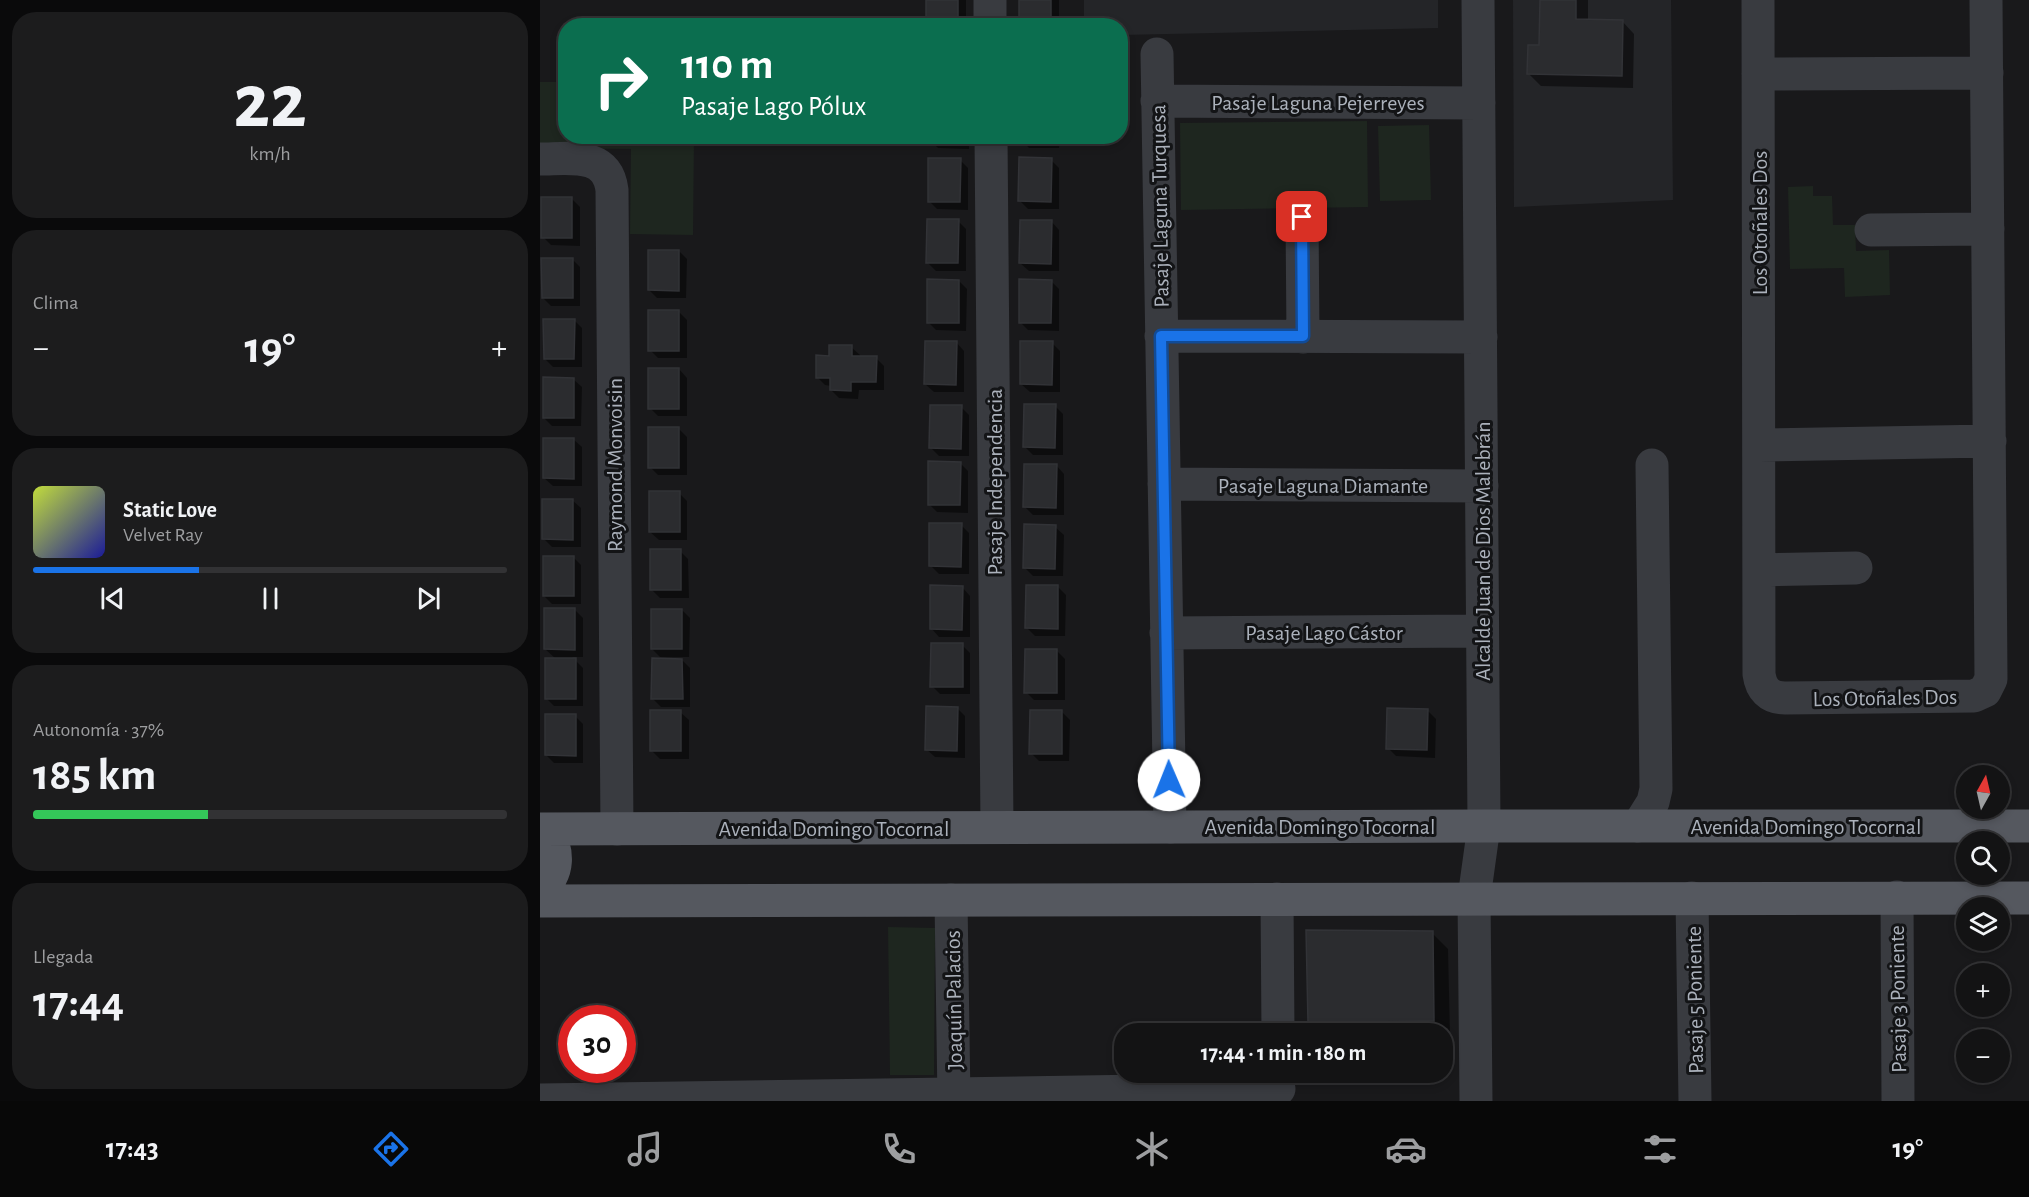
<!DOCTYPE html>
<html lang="es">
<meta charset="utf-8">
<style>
:root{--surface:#131314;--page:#1c1c1d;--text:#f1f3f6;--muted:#9d9ea0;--line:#323234;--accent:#1a73e8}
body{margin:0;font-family:"Alegreya Sans",sans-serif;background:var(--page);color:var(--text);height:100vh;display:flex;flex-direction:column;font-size:22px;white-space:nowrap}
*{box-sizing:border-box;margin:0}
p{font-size:20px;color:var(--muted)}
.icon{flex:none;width:33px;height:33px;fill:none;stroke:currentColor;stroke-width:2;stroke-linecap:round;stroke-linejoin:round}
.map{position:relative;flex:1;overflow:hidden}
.panel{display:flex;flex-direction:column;gap:12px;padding:12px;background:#0a0a0b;width:540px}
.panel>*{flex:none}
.banner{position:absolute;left:18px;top:18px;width:570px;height:126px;border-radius:24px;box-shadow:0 3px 9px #0003,0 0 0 2px var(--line);background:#0b6e4f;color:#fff;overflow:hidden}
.needle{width:39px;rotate:8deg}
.buttons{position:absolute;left:1416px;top:765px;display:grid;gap:12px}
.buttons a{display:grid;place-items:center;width:54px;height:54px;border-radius:50%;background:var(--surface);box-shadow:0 3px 9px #0003,0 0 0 2px var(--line);font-size:30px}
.speed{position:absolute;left:18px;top:1005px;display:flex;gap:12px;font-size:30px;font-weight:700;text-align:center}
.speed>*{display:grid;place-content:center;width:78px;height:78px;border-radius:50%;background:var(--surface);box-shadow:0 3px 9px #0003,0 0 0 2px var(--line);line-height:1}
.speed .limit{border:9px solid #d22;background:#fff;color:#111}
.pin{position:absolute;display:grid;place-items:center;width:51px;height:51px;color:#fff;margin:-26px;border-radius:12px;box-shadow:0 3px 9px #0006}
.me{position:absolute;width:66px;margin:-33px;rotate:359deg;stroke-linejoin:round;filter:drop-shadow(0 0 4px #0008)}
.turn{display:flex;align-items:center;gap:21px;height:126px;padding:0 24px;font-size:27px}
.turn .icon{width:78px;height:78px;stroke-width:2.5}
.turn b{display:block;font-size:42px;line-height:51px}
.big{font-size:45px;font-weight:700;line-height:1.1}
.panel .card{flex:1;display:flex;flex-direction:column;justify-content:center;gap:9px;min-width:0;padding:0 21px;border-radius:24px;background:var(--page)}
.panel .dial{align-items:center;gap:0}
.dial b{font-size:78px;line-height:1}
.song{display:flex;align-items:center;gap:18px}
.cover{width:72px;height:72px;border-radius:9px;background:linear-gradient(135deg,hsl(70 70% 55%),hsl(240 70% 35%))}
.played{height:6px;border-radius:3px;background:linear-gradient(90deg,var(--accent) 35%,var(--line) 35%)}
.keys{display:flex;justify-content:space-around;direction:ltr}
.heat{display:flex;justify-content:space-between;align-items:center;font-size:33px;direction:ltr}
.charge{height:9px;border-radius:4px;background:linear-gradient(90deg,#34c759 37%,var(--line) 0)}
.trip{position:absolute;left:574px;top:1023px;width:339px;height:60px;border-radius:24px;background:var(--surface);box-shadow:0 3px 9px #0003,0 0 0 2px var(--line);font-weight:700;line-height:60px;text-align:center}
.tab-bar{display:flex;height:96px;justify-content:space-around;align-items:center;background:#080808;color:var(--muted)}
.tab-bar .icon{width:42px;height:42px}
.tab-bar .active{color:var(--accent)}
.tab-bar b{font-size:27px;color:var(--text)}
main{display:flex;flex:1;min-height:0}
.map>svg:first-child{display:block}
</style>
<main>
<section class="panel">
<div class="card dial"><b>22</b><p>km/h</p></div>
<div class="card"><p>Clima</p>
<div class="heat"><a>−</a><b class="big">19°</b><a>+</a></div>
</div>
<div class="card">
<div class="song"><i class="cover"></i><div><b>Static Love</b><p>Velvet Ray</p></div></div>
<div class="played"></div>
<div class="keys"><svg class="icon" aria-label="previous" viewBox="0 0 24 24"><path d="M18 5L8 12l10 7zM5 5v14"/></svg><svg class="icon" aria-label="pause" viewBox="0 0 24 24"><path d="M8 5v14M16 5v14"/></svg><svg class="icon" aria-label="next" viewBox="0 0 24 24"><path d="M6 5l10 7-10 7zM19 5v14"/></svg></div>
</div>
<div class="card"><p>Autonomía · 37%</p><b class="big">185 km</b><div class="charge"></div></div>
<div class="card"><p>Llegada</p><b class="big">17:44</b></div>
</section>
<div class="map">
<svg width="1489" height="1101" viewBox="0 0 1489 1101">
<rect width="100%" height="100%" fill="#19191b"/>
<path fill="#242528" d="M544,0H898V28L581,35L580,26L544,25Z
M973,0H1131L1133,200L974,207Z"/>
<path fill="#1e261f" d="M0,82H25L26,136L154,137L153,235L90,234L91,149L0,148Z
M827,121L828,207L641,210L640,123Z
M889,125L891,200L840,201L838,126Z
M1273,186V196H1292L1293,225H1315L1316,251L1349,250L1350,295L1305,297L1304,268L1250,269L1248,187Z
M348,927L395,928L394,1075H350Z"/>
<path fill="#0007" d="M388,0H426V26H395L387,18Z
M481,0H519V26H488L480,18Z
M1001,0H1048V21H1082L1094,34L1093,88L1001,86L989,74L1000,47Z
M390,136H429V149L398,148L390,140Z
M481,136H520L519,148H489L481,139Z
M420,160L428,168V210L397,209L389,201Z
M511,160L519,168V209H488L480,201Z
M32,199L40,207V246L11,245L3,237Z
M418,221L426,229V271H396L387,262Z
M511,221L519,230V271H489L480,263Z
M139,251L147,259L146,298H117L109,290Z
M32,259L40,267V306H11L3,298Z
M419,281L427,289L426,331L396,330L388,322Z
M511,281L519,289V331L488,330L480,322Z
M139,312L147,320V358H118L110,350Z
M34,320L42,328V367H13L5,359Z
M416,342L424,351V392H394L385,384Z
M512,343L520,351V392H490L481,384Z
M311,347L320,355V357L336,358L344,366V390H319L318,399L299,398L291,390V386L285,385L277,377L290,357Z
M139,369L147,378V416H118L110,408Z
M33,379L42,387L41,426H12L4,418Z
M515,406L523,414V455H493L485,447Z
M421,407L429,415V456H399L391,448Z
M138,428L147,437V475H118L110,467Z
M33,439L42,447V486H13L4,478Z
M420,463L428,471V513L397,512L389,504Z
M516,465L524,474V515H493L485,507Z
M139,493L147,501V540H119L110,532Z
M32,500L41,508V547H12L4,539Z
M421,525L429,533V574H399L391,566Z
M515,527L524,535L523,576H493L485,568Z
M140,551L148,559L149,598H120L111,589Z
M33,557L41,565V604H12L4,596Z
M422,587L430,596V637H399L391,628Z
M518,587L526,595L525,636H495L487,628Z
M35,610L43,618V657H32L43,668V706H14L6,698L16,659L5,649Z
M142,610L150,618L149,657H120L112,649Z
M422,645L430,653V694H400L392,686Z
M517,651L525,659V700H494L486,692Z
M142,660L150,668V707H121L113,699Z
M417,708L425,716V758L395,757L386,749Z
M888,711L896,719L895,758L856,756L848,748Z
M140,712L149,720V759H120L112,751Z
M522,712L530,720L529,761H499L491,753Z
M35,716L43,724V763H14L6,755Z
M892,933L908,949L910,1036L903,1037V1034H780L769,1022Z"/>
<path fill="#2b2c2f" stroke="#323337" stroke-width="1.5" d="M386,0H418V19H386Z
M479,0H511V19L479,18Z
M1000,0H1036V19L1083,20L1082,76L987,74L988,45H999Z
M389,136H421V141H389Z
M480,136H512V141L480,140Z
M479,157L512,158L511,202L478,201Z
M388,158H421L420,202H388Z
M1,197H32V238H1Z
M387,219H419L418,263H386Z
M480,220H512L511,264L479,263Z
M108,250H139V291L108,290Z
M1,258H33V298H2Z
M387,279L419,280V323H387Z
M479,279L512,280L511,323H479Z
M108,310H139V351H108Z
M3,319H35L34,359H4Z
M385,341H417L416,385L384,384Z
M480,341H513L512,385L480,384Z
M289,345H312V356H337L336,382H311V391L290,390V378H276V355L289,356Z
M108,368H139V409H108Z
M3,377L34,378V418H3Z
M484,404H516L515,448L483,447Z
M390,405H422L421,449L389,448Z
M108,427H139V468H108Z
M3,438H34V479L3,478Z
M388,461L421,462L420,505H388Z
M484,464H517L516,508L483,507Z
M109,491H140V532H109Z
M2,499H33V540L2,539Z
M389,523H422L421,567L389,566Z
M484,524L516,525L515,569L483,568Z
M110,549H141V590H110Z
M3,556H34V596H3Z
M390,585L423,586L422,630L390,629Z
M486,585H518V629L485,628Z
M4,608H35V650L4,649Z
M111,609H142V649H111Z
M391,643H423V687H390Z
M485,649H517V693H484Z
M5,658H36V699H5Z
M112,658L142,659L143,699H111Z
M386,706L418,707L417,751L385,750Z
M847,708L888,709L887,750L846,749Z
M110,710H141V751H110Z
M490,710H522V754H489Z
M5,714H36V756L5,755Z
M766,930L893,931L894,1021L768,1023Z"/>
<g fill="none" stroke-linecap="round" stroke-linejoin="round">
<path stroke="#393b40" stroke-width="33" d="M450,0V26
M1218,0L1219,674C1221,689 1229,698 1245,698L1434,696L1445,691L1451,679L1446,0
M617,54L630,827
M1218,74L1447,73
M617,101L939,103
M451,136L457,827
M0,159C29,159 67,151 72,190L77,829
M762,217L763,337
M1331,230L1448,229
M621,336L941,337
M1219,445L1450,441
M624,484L942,486
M1219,570L1316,568
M626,633L942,631
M1098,826L1113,802L1116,789L1112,465
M1357,897L1358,1101
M1152,898L1155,1101
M737,899L738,1034
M411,900L414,1101
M0,1100L739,1089
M936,1101L934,898L944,826L938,0"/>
<path stroke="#55585f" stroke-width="33" d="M0,829L944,826H1489
M0,890C20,873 19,851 6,829
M0,901L1489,898"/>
</g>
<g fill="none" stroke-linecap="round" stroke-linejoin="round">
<g stroke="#114b97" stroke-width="15">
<path id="route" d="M629,780L621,336H763L762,217"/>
</g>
<use href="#route" stroke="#1a73e8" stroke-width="10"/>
</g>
<g text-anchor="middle" stroke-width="6" stroke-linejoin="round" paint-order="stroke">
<g font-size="22" fill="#abb1bb" stroke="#131416">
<text x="778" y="110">Pasaje Laguna Pejerreyes</text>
<text transform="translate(619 206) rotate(-91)" y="8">Pasaje Laguna Turquesa</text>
<text transform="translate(1219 223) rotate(-90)" y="8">Los Otoñales Dos</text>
<text transform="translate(74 465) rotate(-90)" y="8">Raymond Monvoisin</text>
<text transform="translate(454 482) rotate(-90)" y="8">Pasaje Independencia</text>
<text x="783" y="493">Pasaje Laguna Diamante</text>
<text transform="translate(942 551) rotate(-90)" y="8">Alcalde Juan de Dios Malebrán</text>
<text x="784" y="640">Pasaje Lago Cástor</text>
<text transform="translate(1345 697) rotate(-1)" y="8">Los Otoñales Dos</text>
<text x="780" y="834">Avenida Domingo Tocornal</text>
<text x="1266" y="834">Avenida Domingo Tocornal</text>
<text x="294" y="836">Avenida Domingo Tocornal</text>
<text transform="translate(1357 999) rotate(-91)" y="8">Pasaje 3 Poniente</text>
<text transform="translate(413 1000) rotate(-91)" y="8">Joaquín Palacios</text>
<text transform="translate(1154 1000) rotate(-91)" y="8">Pasaje 5 Poniente</text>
</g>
</g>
</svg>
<div class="buttons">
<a><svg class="needle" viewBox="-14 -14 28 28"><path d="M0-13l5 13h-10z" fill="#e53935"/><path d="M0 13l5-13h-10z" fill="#9d9ea0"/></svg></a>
<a><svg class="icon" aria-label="search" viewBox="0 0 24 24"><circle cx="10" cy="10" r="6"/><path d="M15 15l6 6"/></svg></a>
<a><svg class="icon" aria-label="layers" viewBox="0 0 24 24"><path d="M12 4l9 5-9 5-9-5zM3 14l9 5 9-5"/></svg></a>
<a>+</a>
<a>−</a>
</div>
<div class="speed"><div class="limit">30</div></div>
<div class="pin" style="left:762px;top:217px;background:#d93025"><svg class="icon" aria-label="arrive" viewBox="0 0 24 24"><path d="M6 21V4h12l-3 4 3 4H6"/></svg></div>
<svg class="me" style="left:629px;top:780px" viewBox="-20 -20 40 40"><circle r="19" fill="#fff"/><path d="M0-13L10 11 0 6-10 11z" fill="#1a73e8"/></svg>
<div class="trip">17:44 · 1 min · 180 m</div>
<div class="banner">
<div class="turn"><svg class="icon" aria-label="right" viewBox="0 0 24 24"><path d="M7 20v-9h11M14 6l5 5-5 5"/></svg><div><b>110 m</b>Pasaje Lago Pólux</div></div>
</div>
</div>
</main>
<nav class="tab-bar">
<b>17:43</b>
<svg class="icon active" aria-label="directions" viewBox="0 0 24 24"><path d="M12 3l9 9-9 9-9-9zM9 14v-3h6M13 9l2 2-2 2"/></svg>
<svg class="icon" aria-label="music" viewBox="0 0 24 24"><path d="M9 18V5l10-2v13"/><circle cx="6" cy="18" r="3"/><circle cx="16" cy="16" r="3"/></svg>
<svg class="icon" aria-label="phone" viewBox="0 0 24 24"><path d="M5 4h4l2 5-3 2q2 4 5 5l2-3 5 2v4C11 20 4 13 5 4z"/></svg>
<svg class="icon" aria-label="climate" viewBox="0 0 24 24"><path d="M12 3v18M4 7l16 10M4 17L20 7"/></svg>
<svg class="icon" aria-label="car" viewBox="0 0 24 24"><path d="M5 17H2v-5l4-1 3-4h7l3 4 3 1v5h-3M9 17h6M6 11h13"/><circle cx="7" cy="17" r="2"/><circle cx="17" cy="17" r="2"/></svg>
<svg class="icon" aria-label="filters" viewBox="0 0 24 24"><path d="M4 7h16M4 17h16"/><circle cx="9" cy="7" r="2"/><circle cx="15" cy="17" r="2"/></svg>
<b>19°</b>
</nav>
